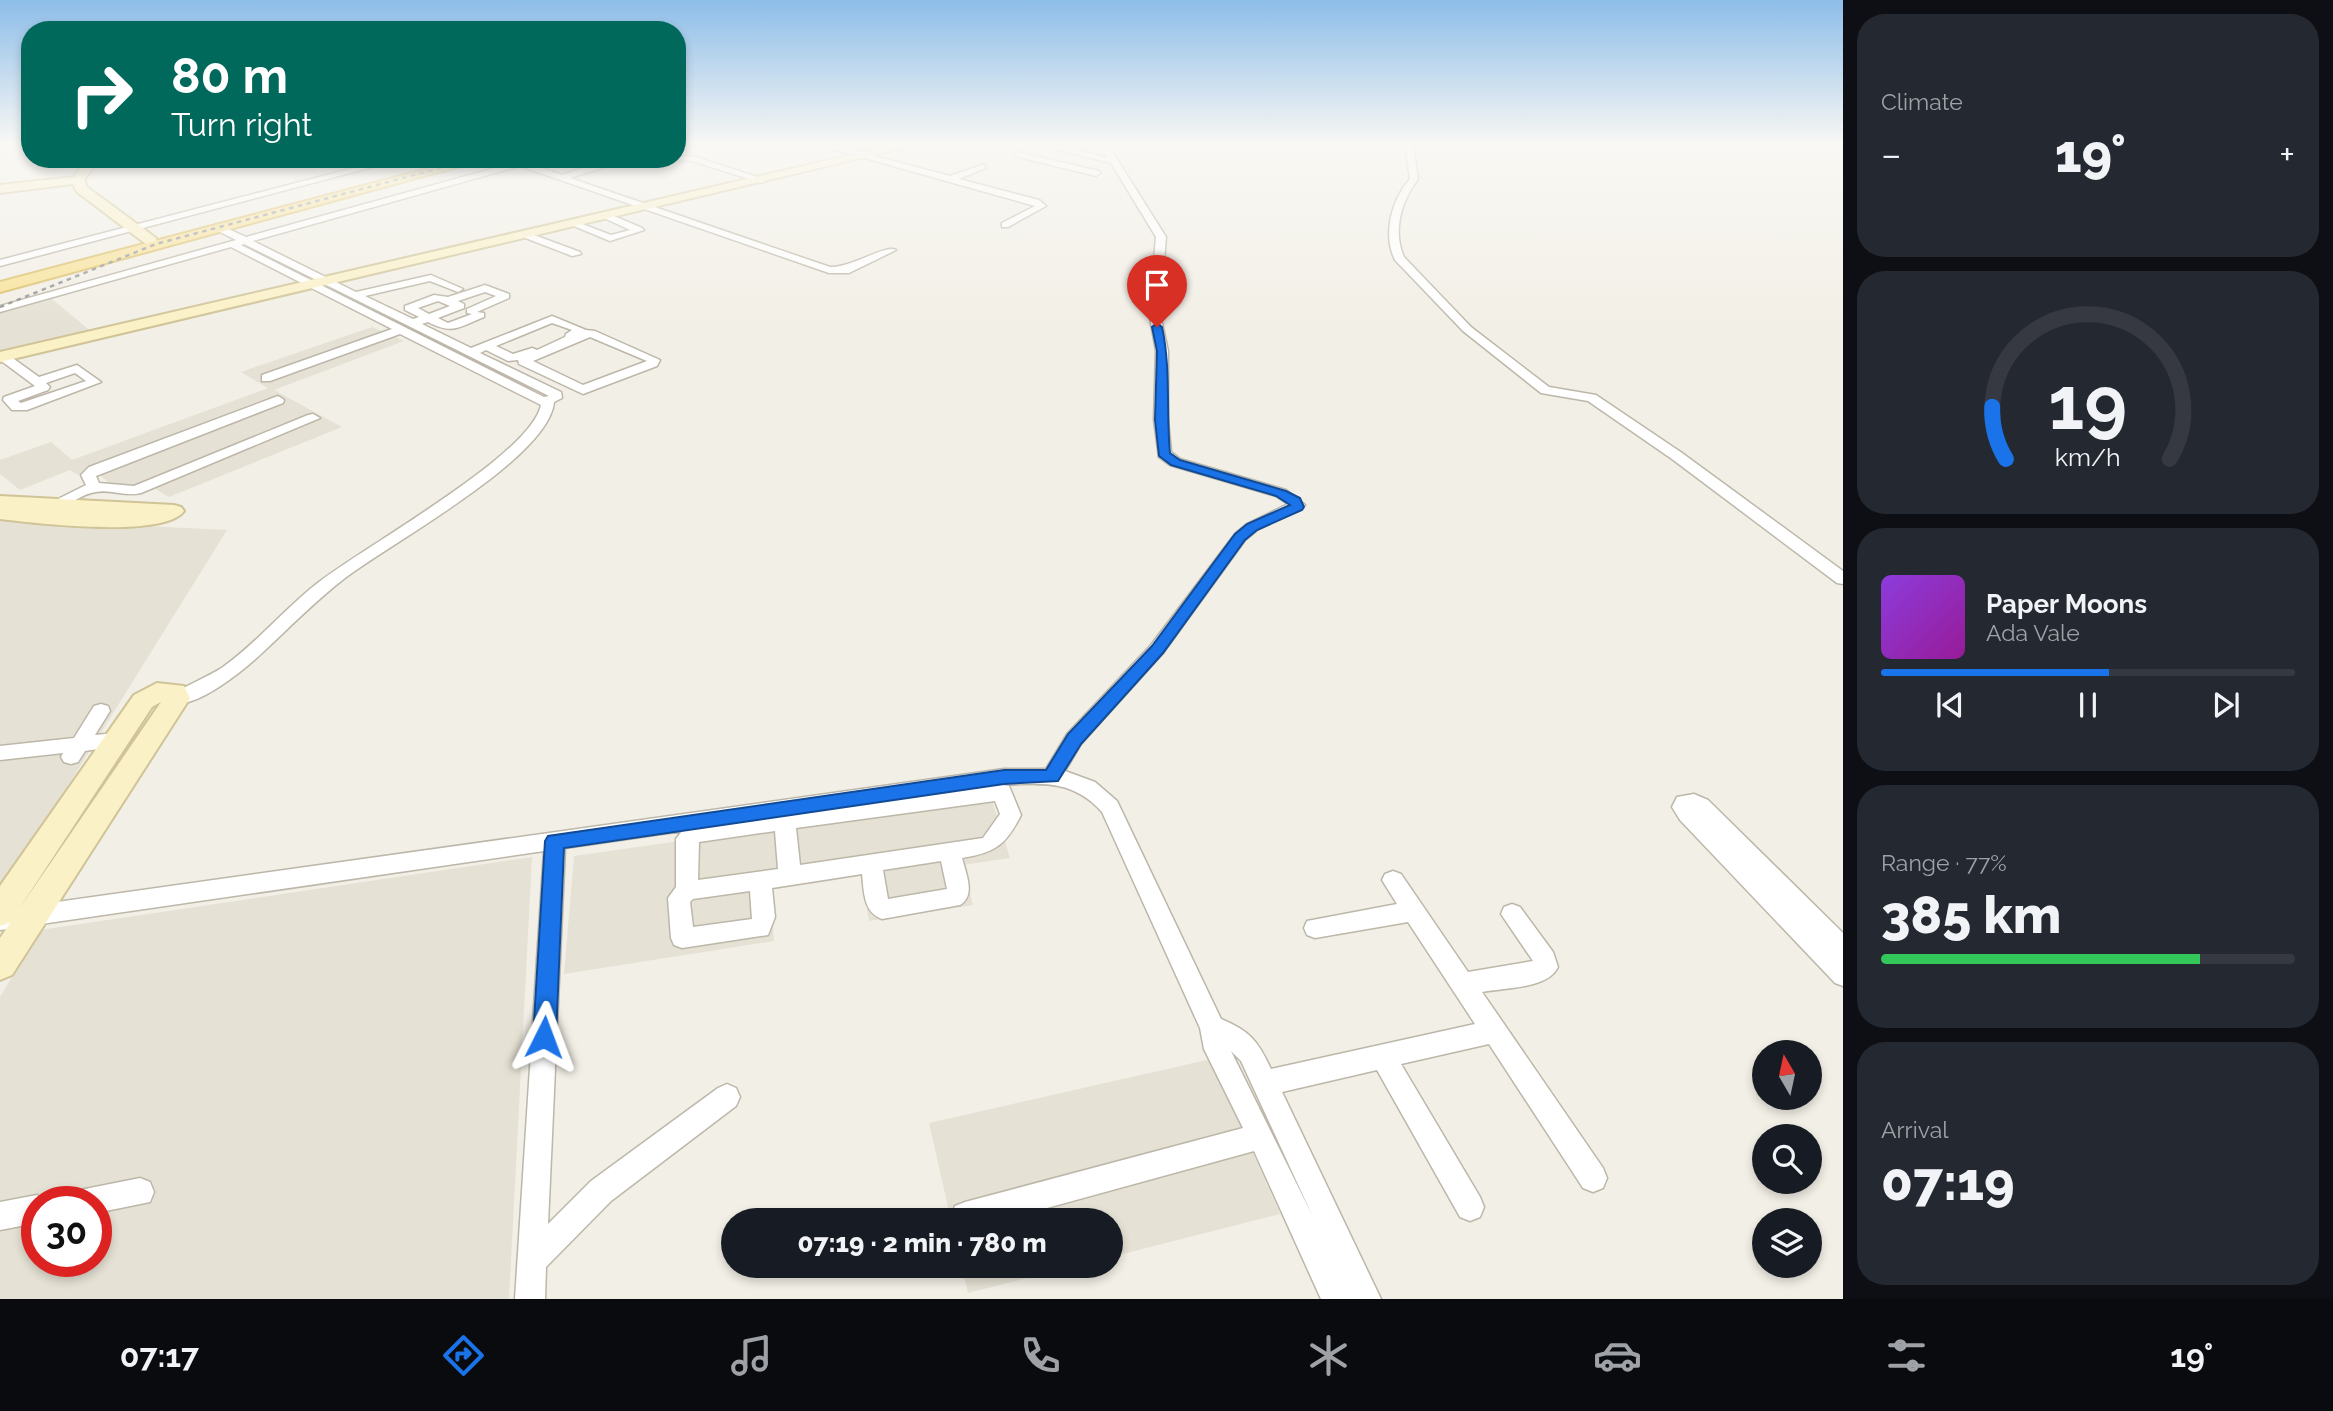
<!DOCTYPE html>
<meta charset="utf-8">
<style>
:root{--surface:#171b24;--page:#242831;--text:#f1f3f6;--muted:#9ea1a6;--line:#363941;--accent:#1a73e8}
body{margin:0;font-family:Raleway,sans-serif;background:var(--page);color:var(--text);height:100vh;display:flex;flex-direction:column;font-size:26px;white-space:nowrap}
*{box-sizing:border-box;margin:0}
p{font-size:23px;color:var(--muted)}
.icon{flex:none;width:38px;height:38px;fill:none;stroke:currentColor;stroke-width:2;stroke-linecap:round;stroke-linejoin:round}
.map{position:relative;flex:1;overflow:hidden}
.details{display:flex;flex-direction:column;gap:14px;padding:14px;background:#0d0f14;width:490px}
.details>*{flex:none}
.guide{position:absolute;left:21px;top:21px;width:665px;height:147px;border-radius:28px;box-shadow:0 4px 10px #0003;background:#00695c;color:#fff;overflow:hidden}
.needle{width:46px;rotate:351deg}
.buttons{position:absolute;left:1752px;top:1040px;display:grid;gap:14px}
.buttons a{display:grid;place-items:center;width:70px;height:70px;border-radius:50%;background:var(--surface);box-shadow:0 4px 10px #0003;font-size:35px}
.speed{position:absolute;left:21px;top:1186px;display:flex;gap:14px;font-size:35px;font-weight:700;text-align:center}
.speed>*{display:grid;place-content:center;width:91px;height:91px;border-radius:50%;background:var(--surface);box-shadow:0 4px 10px #0003;line-height:1}
.speed .limit{border:10px solid #d22;background:#fff;color:#111}
.pin{position:absolute;display:grid;place-items:center;width:60px;height:60px;color:#fff;margin:-72px -30px;border-radius:50% 50% 50% 0;rotate:-45deg;box-shadow:0 0 7px #0007}
.pin .icon{rotate:45deg}
.me{position:absolute;width:77px;margin:-38px;rotate:3deg;stroke-linejoin:round;filter:drop-shadow(0 0 5px #0008)}
.turn{display:flex;align-items:center;gap:24px;height:147px;padding:0 35px;font-size:32px}
.turn .icon{width:91px;height:91px;stroke-width:2.5}
.turn b{display:block;font-size:49px;line-height:60px}
.big{font-size:52px;font-weight:800;line-height:1.1}
.details .widget{flex:1;display:flex;flex-direction:column;justify-content:center;gap:10px;min-width:0;padding:0 24px;border-radius:28px;background:var(--page)}
.details .dial{align-items:center;gap:0}
.dial svg{height:182px;overflow:visible;fill:none;stroke:var(--line);stroke-width:7;stroke-linecap:round;text-anchor:middle}
.dial text{fill:var(--text);stroke:none}
.song{display:flex;align-items:center;gap:21px}
.cover{width:84px;height:84px;border-radius:10px;background:linear-gradient(135deg,hsl(270 70% 55%),hsl(300 70% 35%))}
.played{height:7px;border-radius:4px;background:linear-gradient(90deg,var(--accent) 55%,var(--line) 55%)}
.keys{display:flex;justify-content:space-around;direction:ltr}
.heat{display:flex;justify-content:space-between;align-items:center;font-size:38px;direction:ltr}
.charge{height:10px;border-radius:5px;background:linear-gradient(90deg,#34c759 77%,var(--line) 0)}
.trip{position:absolute;left:721px;top:1208px;width:402px;height:70px;border-radius:35px;background:var(--surface);box-shadow:0 4px 10px #0003;font-weight:800;line-height:70px;text-align:center}
.tab-bar{display:flex;height:112px;justify-content:space-around;align-items:center;background:#090b0e;color:var(--muted)}
.tab-bar .icon{width:49px;height:49px}
.tab-bar .active{color:var(--accent)}
.tab-bar b{font-size:32px;color:var(--text)}
main{display:flex;flex:1;min-height:0}
.map>svg:first-child{display:block}
</style>
<main>
<div class="map">
<svg width="1843" height="1299" viewBox="0 0 1843 1299">
<rect width="100%" height="100%" fill="#f2efe6"/>
<path fill="#e5e1d4" fill-rule="evenodd" d="M50,297L93,333L0,354V311Z
M372,327L404,341L274,390L342,427L169,497L147,484L128,491L114,488L94,469L78,475L70,470L20,490L0,474V460L51,442L72,460L268,388L241,372Z
M0,519L227,530L0,895Z
M991,797L1010,858L963,865L973,905L869,921L861,876L770,890L774,941L564,974L574,856Z
M532,857L509,1299H0V997L40,930ZM37,1202H96V1262H37Z
M1211,1059L1280,1214L1111,1257V1220H951L929,1123Z
M961,1265H1077L968,1293Z"/>
<g fill="none" stroke-linecap="round" stroke-linejoin="round">
<g stroke="#bdb7a9" stroke-width="3">
<path id="street" d="M818,145H833L950,176L985,164V168L959,179L1039,200L1046,206L1008,227H1002V223L1035,206Z
M1038,145H1055L1108,158L1100,145H1108L1166,237L1163,272L1155,290L1168,351V420L1171,452L1180,459L1286,490L1305,505L1257,530L1245,540L1163,653L1081,744L1065,771L1095,782L1117,801L1221,1019C1250,1031 1258,1041 1271,1069L1475,1024L1408,922L1315,938L1307,935L1304,928L1307,921L1397,904L1382,880L1385,874L1393,871L1401,874L1468,972L1533,961L1501,914L1504,907L1512,904L1520,907L1553,952L1558,967C1548,989 1503,988 1482,992L1603,1168L1607,1178L1603,1188L1593,1192L1583,1188L1489,1044L1401,1064L1480,1197L1484,1207L1480,1217L1470,1221L1460,1217L1377,1070L1282,1092L1381,1299H1321L1254,1151L1003,1220H952L951,1216L955,1206L965,1202L1243,1128L1204,1049L1200,1028L1102,812C1073,780 1043,783 1003,785L1009,786L1021,815C1006,845 995,853 962,858C966,874 976,895 960,905L882,919C863,912 864,891 862,874L772,888L775,917L768,935L682,948L674,945L671,938L668,898L676,887V839L682,831L565,848L548,1224L591,1181L718,1088L727,1084L736,1088L740,1097L736,1106L611,1201L546,1267L545,1299H515L544,851L0,930V910L1004,769H1046L1067,734L1151,645L1235,534L1247,524L1288,504L1276,496L1170,465L1159,457L1154,420L1156,351L1145,290L1153,272L1156,237L1111,163ZM995,801L1000,814L983,838L800,865L796,828ZM775,831L778,869L698,880L699,842ZM941,861L947,889L888,899L883,870ZM750,891L752,919L693,927L690,902L693,899ZM1231,1051L1241,1061L1313,1217Z
M1405,145H1413L1418,179C1402,200 1392,230 1404,257L1471,327L1549,387L1596,395L1682,453L1843,571V584L1837,583L1672,459L1588,401L1541,393L1463,331L1395,260C1382,234 1392,199 1410,179Z
M1017,152L1099,171L1100,173L1096,176L1014,156Z
M677,156L696,157L766,180L762,183L692,161L674,160L677,159Z
M66,159H97L44,166L40,164Z
M388,159H403L0,266V260Z
M527,159H541L529,164L562,175L602,162L598,159H608L612,165L570,178L830,267C851,268 886,244 896,250L849,273H829L520,166L253,241L356,292L431,275L463,289L458,292L430,281L365,296L413,319L419,317L405,310V306L434,295L448,297L485,285L509,294V298L477,312L484,313V317C459,327 453,335 428,322L422,324L471,348L552,316L586,330L595,331L660,360L657,366L583,394L519,364L518,360L508,361L486,350L480,353L561,392L562,398L554,402C549,458 391,543 345,578C315,601 289,628 262,653C244,670 196,710 170,703L168,698C172,692 212,675 223,667C258,642 285,608 319,582C365,546 531,455 541,405L400,334L270,381H262V375L392,329L231,247L0,312V306L236,240L216,230V226H222L246,237ZM244,244L549,396L544,397L241,245ZM485,292L496,296L467,309V313L472,314L448,323L438,318L464,308V304L458,301ZM438,301L450,306L429,314L418,308ZM552,323L572,330L566,334L565,337L537,350L532,348L513,354L496,346ZM590,337L647,361L583,385L533,361Z
M607,213L642,228L644,230L610,241L569,224L577,222L611,235L630,230L604,218V214Z
M526,232L580,252L581,254L572,256L523,237L521,235Z
M0,354H7L39,377L77,365L101,382L27,410H12L3,400L4,397L35,386L0,360ZM75,373L86,381L21,403L18,401L48,390L50,387L46,383Z
M278,396L284,400L283,403L96,476L99,483L134,486L308,415L313,414L320,418L141,493C125,497 111,489 96,492C76,494 58,518 38,513L36,510L86,485L81,475L89,467Z
M101,704L108,706L110,711L95,735L116,733L123,735L126,740L123,745L85,751L78,762L71,764L64,762L61,757L63,753L0,760V746L74,738L94,706Z
M1694,794L1708,800L1843,933V986L1835,983L1680,820L1672,807L1677,797Z
M140,1178L150,1182L154,1192L150,1202L96,1213V1202H66L70,1192Z
M37,1195L48,1202H37V1223L0,1230V1202Z"/>
</g>
<g stroke="#cfc397" stroke-width="4">
<path id="secondary" d="M894,145H916L0,362V352Z
M87,159H99L84,180L87,187L156,238V244H146L77,192L73,184L0,193V185L74,177Z
M0,496L174,505L181,507L184,511C164,539 34,523 0,519Z
M157,683L184,686L190,698L12,975L0,980V938L11,922L0,926V886L134,695ZM161,702L17,912L152,707Z"/>
</g>
<g stroke="#dcc069" stroke-width="4">
<path id="primary" d="M465,159H486L0,292V282Z"/>
</g>
<use href="#street" fill="#fff" fill-rule="evenodd"/>
<use href="#secondary" fill="#fbf1c6" fill-rule="evenodd"/>
<use href="#primary" fill="#f8e298" fill-rule="evenodd"/>
<path stroke="#959595" stroke-width="2.5" stroke-dasharray="4.5 4.5" stroke-linecap="butt" d="M0,307L156,244L474,159"/>
</g>
<linearGradient id="sky" x2="0" y2="1"><stop stop-color="#8dbde9"/><stop offset="0.44" stop-color="#f9f8f4"/><stop offset="1" stop-color="#f9f8f4" stop-opacity="0"/></linearGradient>
<rect width="1843" height="327" fill="url(#sky)"/>
<path fill="#1a73e8" stroke="#114b97" stroke-width="2" d="M1157,323L1162,327C1171,368 1166,411 1170,453L1180,460L1286,491L1300,498L1304,507L1302,510L1257,530L1245,540L1163,653L1081,744L1058,781L1004,784L564,848L556,1037L552,1045L544,1048L536,1045L533,1037L545,841L548,836L1004,770H1046L1068,734L1152,646L1235,534L1247,524L1290,505L1276,496L1171,465L1159,456L1155,420L1157,351L1152,327Z"/>
</svg>
<div class="buttons">
<a><svg class="needle" viewBox="-14 -14 28 28"><path d="M0-13l5 13h-10z" fill="#e53935"/><path d="M0 13l5-13h-10z" fill="#9ea1a6"/></svg></a>
<a><svg class="icon" aria-label="search" viewBox="0 0 24 24"><circle cx="10" cy="10" r="6"/><path d="M15 15l6 6"/></svg></a>
<a><svg class="icon" aria-label="layers" viewBox="0 0 24 24"><path d="M12 4l9 5-9 5-9-5zM3 14l9 5 9-5"/></svg></a>
</div>
<div class="speed"><div class="limit">30</div></div>
<div class="pin" style="left:1157px;top:327px;background:#d93025"><svg class="icon" aria-label="arrive" viewBox="0 0 24 24"><path d="M6 21V4h12l-3 4 3 4H6"/></svg></div>
<svg class="me" style="left:544px;top:1037px" viewBox="-20 -20 40 40"><path d="M0-17L14 15 0 8-14 15z" fill="#1a73e8" stroke="#fff" stroke-width="4"/></svg>
<div class="trip">07:19 · 2 min · 780 m</div>
<div class="guide">
<div class="turn"><svg class="icon" aria-label="right" viewBox="0 0 24 24"><path d="M7 20v-9h11M14 6l5 5-5 5"/></svg><div><b>80 m</b>Turn right</div></div>
</div>
</div>
<section class="details">
<div class="widget"><p>Climate</p>
<div class="heat"><a>−</a><b class="big">19°</b><a>+</a></div>
</div>
<div class="widget dial"><svg viewBox="0 0 100 80">
<path d="M14 69A42 42 0 1 1 86 69"/>
<path d="M14 69A42 42 0 0 1 8 46" stroke="#1a73e8"/>
<text x="50" y="56" font-size="32" font-weight="700">19</text>
<text x="50" y="72" font-size="11">km/h</text>
</svg></div>
<div class="widget">
<div class="song"><i class="cover"></i><div><b>Paper Moons</b><p>Ada Vale</p></div></div>
<div class="played"></div>
<div class="keys"><svg class="icon" aria-label="previous" viewBox="0 0 24 24"><path d="M18 5L8 12l10 7zM5 5v14"/></svg><svg class="icon" aria-label="pause" viewBox="0 0 24 24"><path d="M8 5v14M16 5v14"/></svg><svg class="icon" aria-label="next" viewBox="0 0 24 24"><path d="M6 5l10 7-10 7zM19 5v14"/></svg></div>
</div>
<div class="widget"><p>Range · 77%</p><b class="big">385 km</b><div class="charge"></div></div>
<div class="widget"><p>Arrival</p><b class="big">07:19</b></div>
</section>
</main>
<nav class="tab-bar">
<b>07:17</b>
<svg class="icon active" aria-label="directions" viewBox="0 0 24 24"><path d="M12 3l9 9-9 9-9-9zM9 14v-3h6M13 9l2 2-2 2"/></svg>
<svg class="icon" aria-label="music" viewBox="0 0 24 24"><path d="M9 18V5l10-2v13"/><circle cx="6" cy="18" r="3"/><circle cx="16" cy="16" r="3"/></svg>
<svg class="icon" aria-label="phone" viewBox="0 0 24 24"><path d="M5 4h4l2 5-3 2q2 4 5 5l2-3 5 2v4C11 20 4 13 5 4z"/></svg>
<svg class="icon" aria-label="climate" viewBox="0 0 24 24"><path d="M12 3v18M4 7l16 10M4 17L20 7"/></svg>
<svg class="icon" aria-label="car" viewBox="0 0 24 24"><path d="M5 17H2v-5l4-1 3-4h7l3 4 3 1v5h-3M9 17h6M6 11h13"/><circle cx="7" cy="17" r="2"/><circle cx="17" cy="17" r="2"/></svg>
<svg class="icon" aria-label="filters" viewBox="0 0 24 24"><path d="M4 7h16M4 17h16"/><circle cx="9" cy="7" r="2"/><circle cx="15" cy="17" r="2"/></svg>
<b>19°</b>
</nav>
